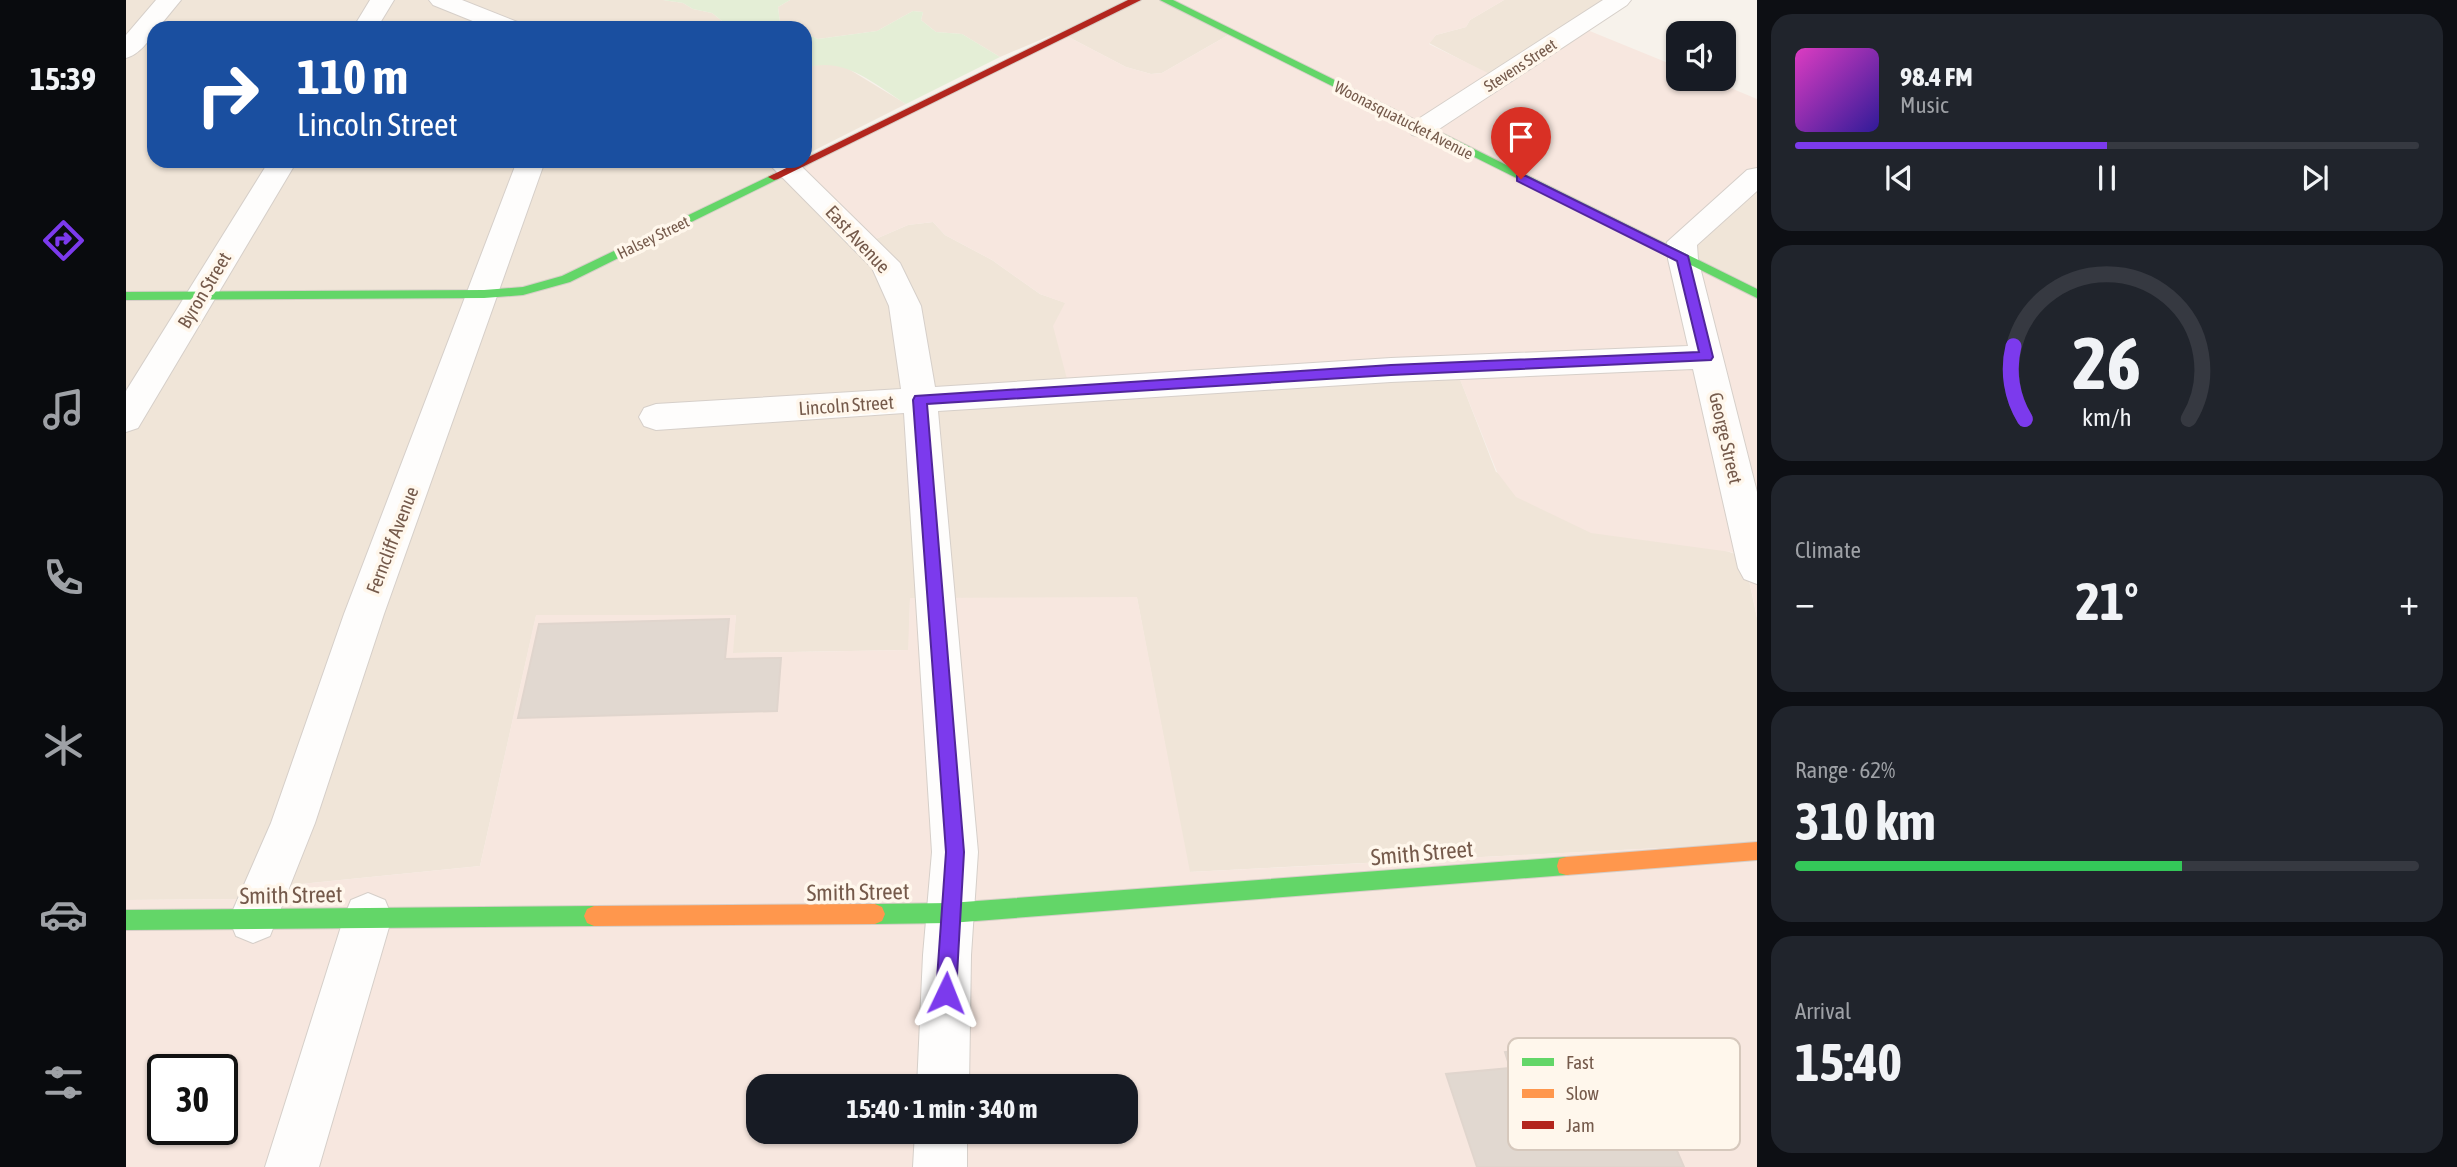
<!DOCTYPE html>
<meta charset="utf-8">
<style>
:root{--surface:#171b24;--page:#20242c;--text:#f1f3f6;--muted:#9ea1a6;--line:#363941;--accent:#7c3aed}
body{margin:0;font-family:"Asap Condensed",sans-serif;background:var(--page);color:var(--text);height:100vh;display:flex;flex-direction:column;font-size:26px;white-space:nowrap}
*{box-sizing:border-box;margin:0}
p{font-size:23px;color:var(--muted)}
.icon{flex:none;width:38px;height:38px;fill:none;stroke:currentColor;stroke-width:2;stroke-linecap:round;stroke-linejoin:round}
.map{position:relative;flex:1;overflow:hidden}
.details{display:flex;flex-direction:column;gap:14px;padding:14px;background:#0d0f14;width:700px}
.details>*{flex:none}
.top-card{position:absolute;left:21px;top:21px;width:665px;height:147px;border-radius:21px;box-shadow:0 2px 5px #0004;background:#1a4fa0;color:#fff;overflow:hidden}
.controls{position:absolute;left:1540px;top:21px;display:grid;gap:14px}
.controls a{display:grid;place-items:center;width:70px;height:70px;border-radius:14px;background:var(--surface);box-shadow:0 2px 5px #0004;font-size:35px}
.speed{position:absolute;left:21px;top:1054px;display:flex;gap:14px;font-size:35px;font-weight:700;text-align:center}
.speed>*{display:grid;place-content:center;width:91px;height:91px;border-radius:50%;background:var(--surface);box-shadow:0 2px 5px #0004;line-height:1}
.speed .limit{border:4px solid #111;border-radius:10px;background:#fff;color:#111}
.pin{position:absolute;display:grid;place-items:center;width:60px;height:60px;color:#fff;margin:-72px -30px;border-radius:50% 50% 50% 0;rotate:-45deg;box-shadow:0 0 7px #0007}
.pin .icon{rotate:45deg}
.me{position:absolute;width:77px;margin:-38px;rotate:2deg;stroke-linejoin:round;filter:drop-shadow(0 0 5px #0008)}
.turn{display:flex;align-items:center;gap:24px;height:147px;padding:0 35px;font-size:32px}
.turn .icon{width:91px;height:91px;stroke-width:2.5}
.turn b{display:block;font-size:49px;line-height:60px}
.big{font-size:52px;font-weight:700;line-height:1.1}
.details .card{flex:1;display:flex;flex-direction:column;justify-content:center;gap:10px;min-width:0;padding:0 24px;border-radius:21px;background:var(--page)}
.details .dial{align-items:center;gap:0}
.dial svg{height:182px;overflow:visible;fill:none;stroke:var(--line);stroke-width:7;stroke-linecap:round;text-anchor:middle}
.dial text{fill:var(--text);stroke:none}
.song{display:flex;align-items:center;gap:21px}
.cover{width:84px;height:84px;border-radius:10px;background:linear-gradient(135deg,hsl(310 70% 55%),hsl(250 70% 35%))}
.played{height:7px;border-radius:4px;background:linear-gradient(90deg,var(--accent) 50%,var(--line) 50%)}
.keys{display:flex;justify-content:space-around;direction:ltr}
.heat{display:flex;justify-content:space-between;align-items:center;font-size:38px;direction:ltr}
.charge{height:10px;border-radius:5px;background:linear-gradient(90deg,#34c759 62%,var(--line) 0)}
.trip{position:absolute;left:620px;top:1074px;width:392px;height:70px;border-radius:21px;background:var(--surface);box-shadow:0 2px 5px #0004;font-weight:700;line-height:70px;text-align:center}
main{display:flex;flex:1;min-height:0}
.tab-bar{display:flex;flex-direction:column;width:126px;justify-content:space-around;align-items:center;background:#090b0e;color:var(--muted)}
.tab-bar .icon{width:49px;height:49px}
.tab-bar .on{color:var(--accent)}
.tab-bar b{font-size:32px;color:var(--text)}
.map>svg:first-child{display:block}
</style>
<main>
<nav class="tab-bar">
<b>15:39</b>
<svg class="icon on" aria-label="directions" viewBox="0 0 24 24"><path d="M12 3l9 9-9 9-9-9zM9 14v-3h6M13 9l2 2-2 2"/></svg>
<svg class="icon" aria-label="music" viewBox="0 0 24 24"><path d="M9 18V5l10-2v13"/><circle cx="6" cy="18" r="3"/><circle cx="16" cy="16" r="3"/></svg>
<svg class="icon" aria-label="phone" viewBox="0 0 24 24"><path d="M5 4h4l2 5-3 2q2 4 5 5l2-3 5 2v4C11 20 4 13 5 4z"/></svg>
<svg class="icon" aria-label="climate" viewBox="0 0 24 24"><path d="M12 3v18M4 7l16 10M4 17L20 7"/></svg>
<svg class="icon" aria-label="car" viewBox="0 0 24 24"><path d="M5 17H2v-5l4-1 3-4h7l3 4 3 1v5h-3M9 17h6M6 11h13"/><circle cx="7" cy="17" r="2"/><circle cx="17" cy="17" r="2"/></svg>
<svg class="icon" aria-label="filters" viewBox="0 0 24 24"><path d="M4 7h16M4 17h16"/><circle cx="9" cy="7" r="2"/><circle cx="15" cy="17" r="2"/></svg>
</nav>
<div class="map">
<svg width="1631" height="1167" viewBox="0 0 1631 1167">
<rect width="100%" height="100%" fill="#f7f2eb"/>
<path fill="#f0e5d8" d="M0,0H537L557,3L567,9L586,13L605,28H28V161H666L745,241L782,225L807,222L819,235L866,260L914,294L940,303L1327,361L1370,472L1618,557L1631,618V843L1063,872L1011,598L784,599L783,650L606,653L610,615L410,616L354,866L145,887L135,899L0,900Z
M664,0H1044L1104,34L1036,73L1025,74L1000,67L933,32L874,57L836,34L810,32L795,20L797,12L787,11L751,31L692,39L679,33V28H667L654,23L652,7Z
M1378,0H1483L1370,74H1362L1303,43L1310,35L1340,27L1344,20Z
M693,64L716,65L780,104L679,155V68Z
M1631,168V294L1548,251Z"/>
<path fill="#f7e7df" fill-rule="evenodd" d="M1044,0H1378L1344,20L1340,27L1310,35L1303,44L1362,73L1370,74L1449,25L1552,67V79H1583L1631,99V168L1548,251L1631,294V617L1618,557L1605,552L1465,533L1390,497L1371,472L1327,362L941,379L927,326L939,303L914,294L866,260L819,235L807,222L782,225L745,241L666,161H679L933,32L1000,67L1025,74L1036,73L1104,34Z
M1011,597L1064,872L1631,843V1167H0V900L135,899L145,887L354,866L410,615H610L607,653L782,650L784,598ZM37,1069H96V1129H37ZM632,1087H999V1132H632Z"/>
<path fill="#e4eed6" d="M537,0H664L652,7L654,23L667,28H605L586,13L567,9L557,3Z
M787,11L797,12L795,20L810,32L836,34L874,57L780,104C747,84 720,56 679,68V33L692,39L751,31Z"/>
<path fill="#e1d8d0" stroke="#e0d5cd" stroke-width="2" d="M603,619L599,659L655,658L651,711L392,718L413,624Z
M1443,1045L1451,1066L1512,1060L1558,1167H1351L1320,1074L1384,1068L1379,1052Z"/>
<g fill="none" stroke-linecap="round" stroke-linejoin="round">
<g stroke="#d6cfc9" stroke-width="2">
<path id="street" d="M30,0H55L32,28H28C26,40 12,55 0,58V35Z
M244,0H268L251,28H227Z
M303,0H336L394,23L397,28H364L307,5Z
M1477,0H1505L1501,5L1304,135L1295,137L1286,135L1282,129L1286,123Z
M143,161H171L12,428L0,432V391Z
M391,161H419L258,614L189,823L144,936L127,943L110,936L103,919L145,823L218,614Z
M640,161H670L774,263L795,306L809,387L1265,358L1562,346L1542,259L1541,242L1621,170L1631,168V191L1571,245L1572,259L1631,492V584L1618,579L1612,568L1567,369L1265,382L812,411L852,852L845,955L843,1087H791L797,955L806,852L778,413L530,430L518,426L513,417L518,408L530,404L775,389L763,306L746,268Z
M242,893L259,900L266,917L193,1167H139L218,917L225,900Z
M789,1132H841V1167H787Z"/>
</g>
<g stroke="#d6cec7" stroke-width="2">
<path id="fast" d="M1034,0H1047L1631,289V298Z
M648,174L652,175V179L444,282L397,295L358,298L0,300V292L358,290L397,287L436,276Z
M1440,857L1447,859L1449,866L1447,873L1440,875L824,923L749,924L742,921L739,914L742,907L749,904L824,903Z
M468,906L475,909L478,916L475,923L468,926L0,930V910Z"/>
</g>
<g stroke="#d6cec7" stroke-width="2">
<path id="slow" d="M1631,842V860L1440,875L1433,873L1431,866L1433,859L1440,857Z
M749,904L756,907L759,914L756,921L749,924L468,926L461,923L458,916L461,909L468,906Z"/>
</g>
<g stroke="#d6cec7" stroke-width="2">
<path id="jam" d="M1002,0H1015L652,179L648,180L642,177Z"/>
</g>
<use href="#street" fill="#fefdfc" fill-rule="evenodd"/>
<use href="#fast" fill="#63d668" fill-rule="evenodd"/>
<use href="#slow" fill="#ff974d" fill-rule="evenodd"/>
<use href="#jam" fill="#b3261e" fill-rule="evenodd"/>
</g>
<path fill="#7c3aed" stroke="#51269a" stroke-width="2" d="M1391,176H1400L1562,256L1587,357L1585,360L1265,375L801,404L838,852L830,993L827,1000L820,1003L813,1000L810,993L820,852L787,400L789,396L1265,365L1573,352L1551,261L1391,181Z"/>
<g text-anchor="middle" stroke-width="7" stroke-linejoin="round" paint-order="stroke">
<g font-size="16" fill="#755a4b" stroke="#fff7ec">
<text transform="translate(1394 65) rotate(-33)" y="6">Stevens Street</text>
<text transform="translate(1278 120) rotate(27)" y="6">Woonasquatucket Avenue</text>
<text transform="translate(527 237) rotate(-26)" y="6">Halsey Street</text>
</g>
<g font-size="19" fill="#755a4b" stroke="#fff7ec">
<text transform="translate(732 239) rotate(47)" y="7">East Avenue</text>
<text transform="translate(78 290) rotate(-59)" y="7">Byron Street</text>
<text transform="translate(720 405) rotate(-4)" y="7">Lincoln Street</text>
<text transform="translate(1600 438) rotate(77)" y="7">George Street</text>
<text transform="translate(266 540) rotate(-69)" y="7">Ferncliff Avenue</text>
</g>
<g font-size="23" fill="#755a4b" stroke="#fff7ec">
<text transform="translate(1296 853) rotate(-5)" y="8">Smith Street</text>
<text transform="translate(732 892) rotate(-1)" y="8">Smith Street</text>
<text transform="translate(165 895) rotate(-1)" y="8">Smith Street</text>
</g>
</g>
<rect x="1382" y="1038" width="232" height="112" rx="10" fill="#fff7ec" stroke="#d6c8bc" stroke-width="2"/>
<rect x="1396" y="1058" width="32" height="8" fill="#63d668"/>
<rect x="1396" y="1089" width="32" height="9" fill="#ff974d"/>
<rect x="1396" y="1121" width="32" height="8" fill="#b3261e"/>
<g font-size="19" fill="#755a4b">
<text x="1440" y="1069">Fast</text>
<text x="1440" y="1100">Slow</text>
<text x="1440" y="1132">Jam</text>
</g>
</svg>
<div class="controls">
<a><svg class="icon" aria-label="sound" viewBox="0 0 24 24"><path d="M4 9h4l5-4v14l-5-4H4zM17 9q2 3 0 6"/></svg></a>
</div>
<div class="speed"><div class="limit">30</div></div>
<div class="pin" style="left:1395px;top:179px;background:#d93025"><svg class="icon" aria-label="arrive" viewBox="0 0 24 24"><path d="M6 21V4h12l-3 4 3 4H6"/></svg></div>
<svg class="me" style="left:820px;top:993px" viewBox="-20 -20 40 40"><path d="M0-17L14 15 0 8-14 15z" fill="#7c3aed" stroke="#fff" stroke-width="4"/></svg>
<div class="trip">15:40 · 1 min · 340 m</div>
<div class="top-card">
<div class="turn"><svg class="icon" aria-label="right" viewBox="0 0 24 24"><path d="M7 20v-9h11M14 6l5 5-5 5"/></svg><div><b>110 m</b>Lincoln Street</div></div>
</div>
</div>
<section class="details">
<div class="card">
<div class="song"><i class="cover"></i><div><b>98.4 FM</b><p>Music</p></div></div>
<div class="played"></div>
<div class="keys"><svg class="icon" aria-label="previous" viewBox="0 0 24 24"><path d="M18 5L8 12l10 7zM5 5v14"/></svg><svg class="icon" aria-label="pause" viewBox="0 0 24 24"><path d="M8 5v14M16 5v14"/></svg><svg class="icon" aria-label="next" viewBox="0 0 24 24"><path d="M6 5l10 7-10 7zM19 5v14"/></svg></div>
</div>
<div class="card dial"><svg viewBox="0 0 100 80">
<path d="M14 69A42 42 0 1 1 86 69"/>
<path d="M14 69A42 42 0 0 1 9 37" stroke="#7c3aed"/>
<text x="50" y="56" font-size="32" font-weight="700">26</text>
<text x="50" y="72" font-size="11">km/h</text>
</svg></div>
<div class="card"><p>Climate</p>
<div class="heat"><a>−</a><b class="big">21°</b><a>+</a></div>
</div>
<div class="card"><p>Range · 62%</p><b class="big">310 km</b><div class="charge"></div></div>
<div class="card"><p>Arrival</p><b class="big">15:40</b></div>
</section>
</main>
